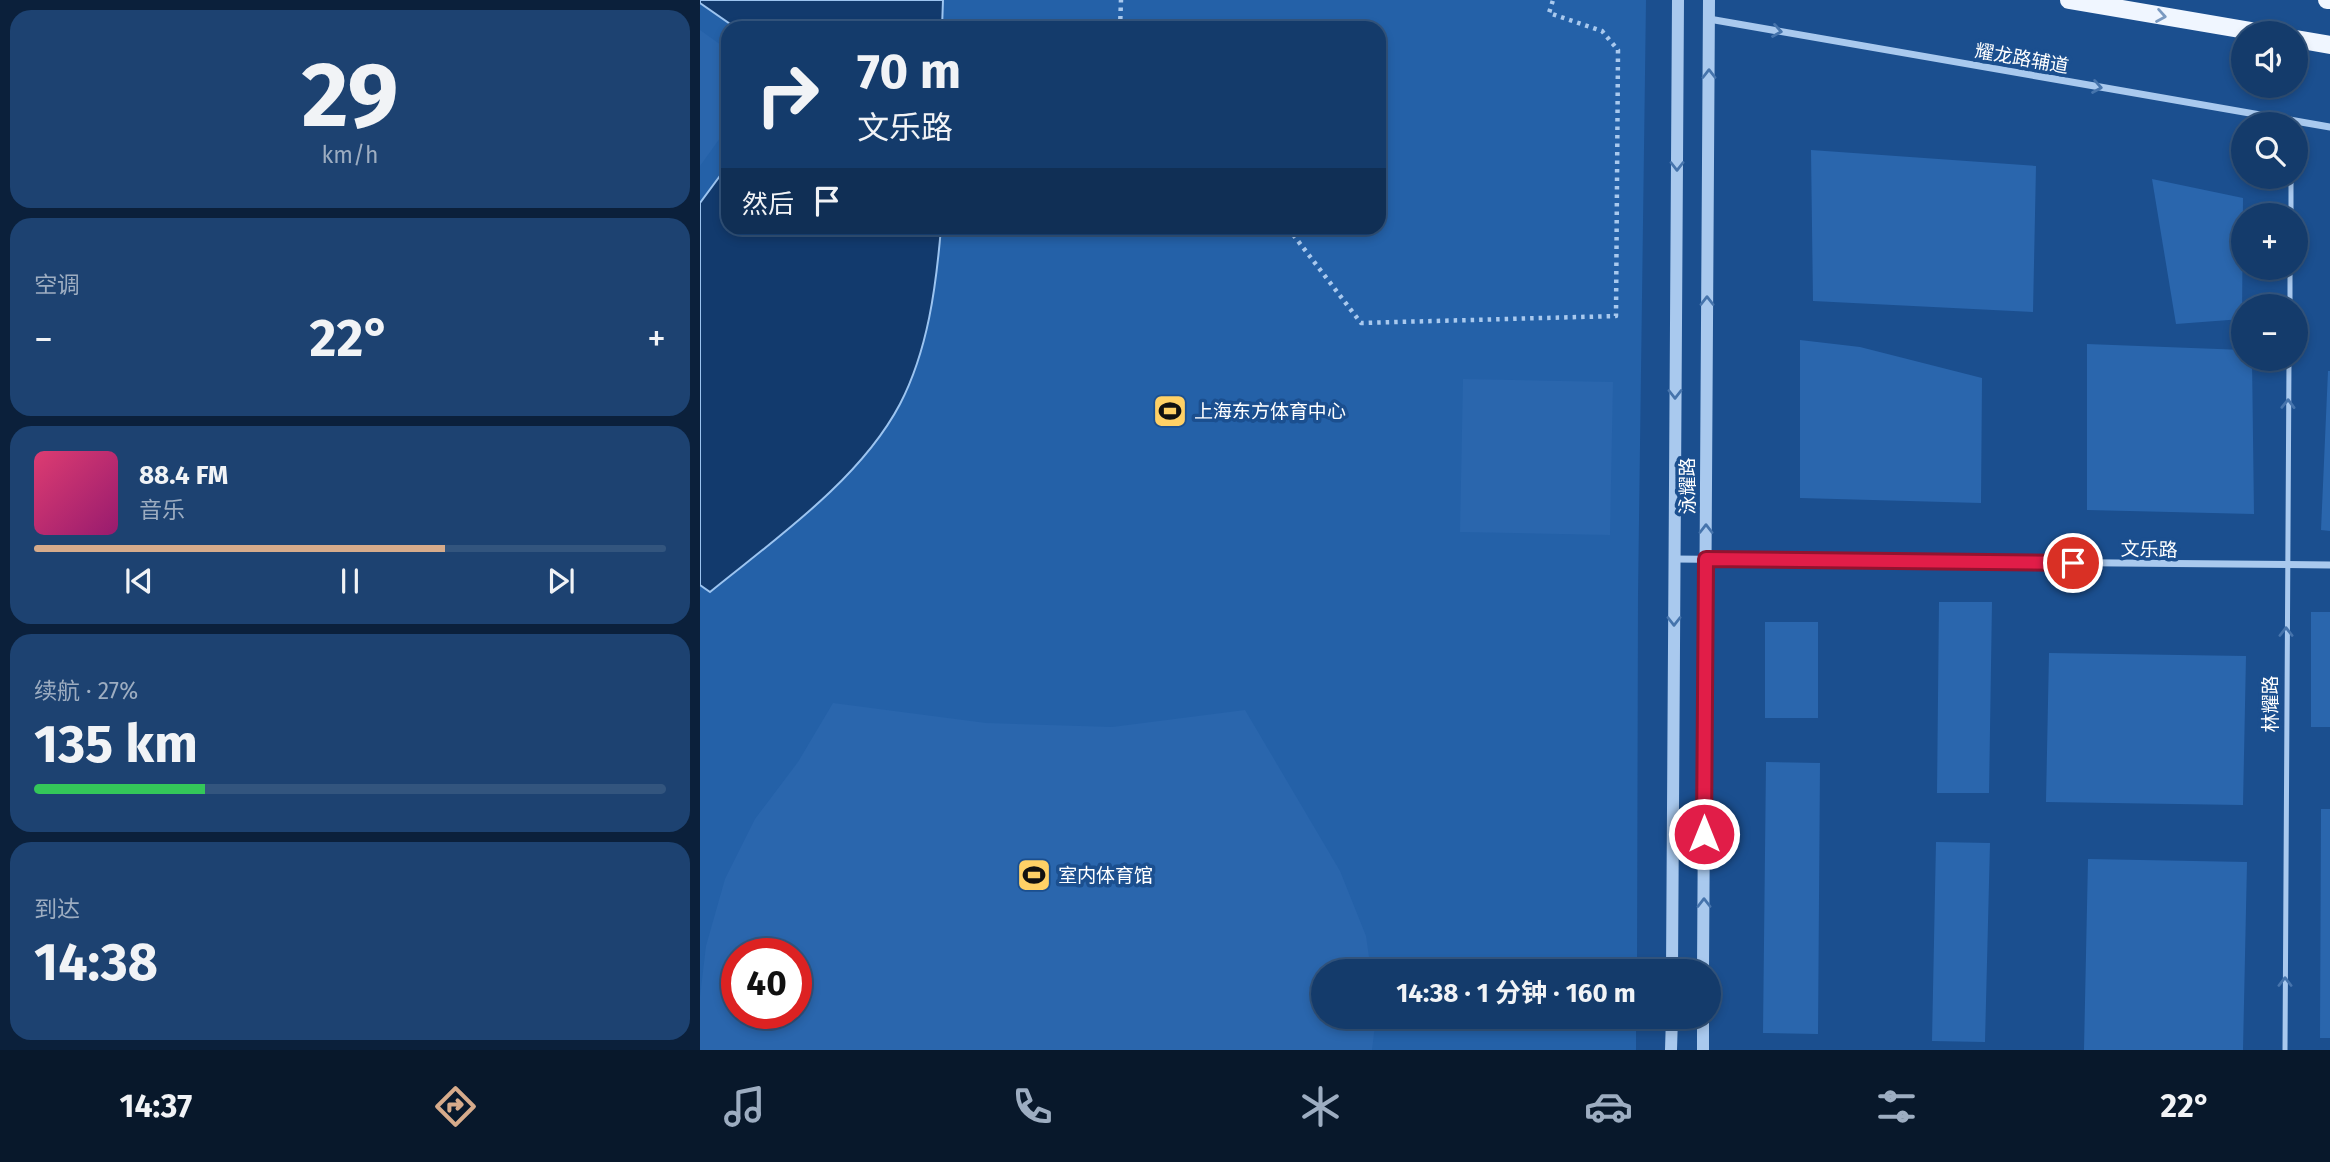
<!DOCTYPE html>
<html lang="zh">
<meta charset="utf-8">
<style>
:root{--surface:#143b6b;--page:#1d4271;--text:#f1f3f6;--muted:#9dadc1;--line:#33557e;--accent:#d6ab8b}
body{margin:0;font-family:"Fira Sans","Noto Sans SC",sans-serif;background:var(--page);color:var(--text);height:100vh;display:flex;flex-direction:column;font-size:26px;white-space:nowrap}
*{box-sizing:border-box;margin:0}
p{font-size:23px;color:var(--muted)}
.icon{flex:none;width:38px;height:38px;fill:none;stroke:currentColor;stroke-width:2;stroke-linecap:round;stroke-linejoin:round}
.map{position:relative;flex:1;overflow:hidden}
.side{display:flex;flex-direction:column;gap:10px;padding:10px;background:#0b203b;width:700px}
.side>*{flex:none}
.banner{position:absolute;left:21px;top:21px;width:665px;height:214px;border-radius:21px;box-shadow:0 4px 10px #0003,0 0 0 2px var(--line);background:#143b6b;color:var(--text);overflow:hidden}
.fabs{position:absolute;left:1531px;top:21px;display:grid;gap:14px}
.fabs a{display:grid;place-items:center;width:77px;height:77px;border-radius:50%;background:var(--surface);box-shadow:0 4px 10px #0003,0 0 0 2px var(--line);font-size:35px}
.speed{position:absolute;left:21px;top:938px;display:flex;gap:14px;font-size:35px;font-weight:700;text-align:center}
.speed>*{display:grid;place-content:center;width:91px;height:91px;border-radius:50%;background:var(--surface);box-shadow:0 4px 10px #0003,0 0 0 2px var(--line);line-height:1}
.speed .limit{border:10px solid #d22;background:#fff;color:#111}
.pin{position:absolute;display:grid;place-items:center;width:60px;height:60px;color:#fff;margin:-30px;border:4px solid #fff;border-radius:50%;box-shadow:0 2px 7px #0007}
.me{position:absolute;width:77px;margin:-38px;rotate:0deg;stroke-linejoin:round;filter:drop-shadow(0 0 5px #0008)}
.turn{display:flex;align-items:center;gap:24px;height:147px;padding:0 21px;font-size:32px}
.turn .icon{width:91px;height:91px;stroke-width:2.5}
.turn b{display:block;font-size:49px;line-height:60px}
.then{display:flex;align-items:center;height:66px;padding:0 21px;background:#0003;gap:14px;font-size:26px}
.big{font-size:52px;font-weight:700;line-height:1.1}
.side .tile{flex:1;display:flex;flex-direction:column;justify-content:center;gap:10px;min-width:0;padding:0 24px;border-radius:21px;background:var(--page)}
.side .dial{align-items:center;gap:0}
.dial b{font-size:91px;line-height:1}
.song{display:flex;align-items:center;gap:21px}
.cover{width:84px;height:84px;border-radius:10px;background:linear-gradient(135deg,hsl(340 70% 55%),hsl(320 70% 35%))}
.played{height:7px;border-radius:4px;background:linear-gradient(90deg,var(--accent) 65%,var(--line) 65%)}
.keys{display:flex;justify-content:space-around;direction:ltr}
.heat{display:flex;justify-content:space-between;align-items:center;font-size:38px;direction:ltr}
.charge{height:10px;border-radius:5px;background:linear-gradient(90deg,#34c759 27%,var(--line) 0)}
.trip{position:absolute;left:611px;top:959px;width:410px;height:70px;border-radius:35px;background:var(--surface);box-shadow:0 4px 10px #0003,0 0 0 2px var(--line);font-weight:700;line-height:70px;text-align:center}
.dock{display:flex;height:112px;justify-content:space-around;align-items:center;background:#08182b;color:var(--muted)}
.dock .icon{width:49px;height:49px}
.dock .on{color:var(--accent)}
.dock b{font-size:32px;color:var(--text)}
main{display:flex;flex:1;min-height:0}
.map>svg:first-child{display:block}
</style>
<main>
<section class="side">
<div class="tile dial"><b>29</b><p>km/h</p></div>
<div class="tile"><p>空调</p>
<div class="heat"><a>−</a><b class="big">22°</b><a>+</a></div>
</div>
<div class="tile">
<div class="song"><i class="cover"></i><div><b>88.4 FM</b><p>音乐</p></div></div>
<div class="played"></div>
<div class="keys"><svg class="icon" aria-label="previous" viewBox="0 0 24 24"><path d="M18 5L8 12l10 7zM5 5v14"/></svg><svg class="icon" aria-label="pause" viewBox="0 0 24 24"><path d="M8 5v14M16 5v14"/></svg><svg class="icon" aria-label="next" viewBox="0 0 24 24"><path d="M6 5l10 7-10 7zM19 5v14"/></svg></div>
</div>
<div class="tile"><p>续航 · 27%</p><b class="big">135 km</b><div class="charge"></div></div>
<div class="tile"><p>到达</p><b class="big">14:38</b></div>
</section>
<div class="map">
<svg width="1630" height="1050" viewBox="0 0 1630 1050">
<rect width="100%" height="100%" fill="#1b4f8f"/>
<path fill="#2461a8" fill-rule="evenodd" d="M0,0H946L938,595L937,971H623V1017H936V1050H0ZM28,28H679V228H28ZM37,954H96V1013H37Z"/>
<path fill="#123a6d" stroke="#9cc4f0" stroke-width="2" d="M0,0H243L242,28H36L0,3Z
M28,165V228H241C236,287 228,350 200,404C160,480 75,539 10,592L0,585V203Z"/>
<path fill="#2a66ad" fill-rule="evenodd" d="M0,30L28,50V127L0,166Z
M1111,150L1336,166L1333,312L1113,301Z
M1452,179L1543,198L1542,319L1476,324Z
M1100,340L1160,347L1282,378L1281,503L1100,498Z
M1387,344L1544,350V359H1552L1554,514L1387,510Z
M1628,371H1630V531L1621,530Z
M763,379L913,382L910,535L760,532Z
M1239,602H1292L1289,793H1237Z
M1611,612H1630V727H1611Z
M1065,622H1118V718H1065Z
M1349,653L1546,656L1543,805L1346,802Z
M133,703L286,723L412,727L545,710L640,871L666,936L671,971H623V1017H676L672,1050H0V997L6,946L25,879L55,819L98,762ZM37,954H96V1013H37Z
M1066,762L1120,763L1118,1034L1063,1033Z
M1621,809H1630V1038H1620Z
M1236,842L1290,843L1285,1042L1232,1041Z
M1388,859L1547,862L1543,1050H1384Z"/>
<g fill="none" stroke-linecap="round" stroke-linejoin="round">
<path stroke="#a9c9ee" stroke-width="4.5" stroke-dasharray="3.5 5" stroke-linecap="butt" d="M420,28L421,0
M588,228L661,323L916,316L918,50L902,31L849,13L853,0"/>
<path stroke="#a9c9ee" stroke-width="5" d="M1591,215V177
M1590,306V268
M1585,1050L1589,359"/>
<path stroke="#a9c9ee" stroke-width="7" d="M1009,19L1630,127
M974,559L1630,565"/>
<path stroke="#a9c9ee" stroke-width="12" d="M972,971L978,0
M1003,971L1009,0
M971,1050L972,1017
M1003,1050V1017"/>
<path stroke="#f0f6ff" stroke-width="18" d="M1369,0L1563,33
M1627,0H1630
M1596,39L1630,45"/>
</g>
<defs><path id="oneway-chevron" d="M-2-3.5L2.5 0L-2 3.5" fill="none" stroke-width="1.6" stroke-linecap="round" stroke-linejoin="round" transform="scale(1.75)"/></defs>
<use stroke="#7b9ac1" href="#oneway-chevron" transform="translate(1461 16) rotate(10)"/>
<g stroke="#4674ac">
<use href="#oneway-chevron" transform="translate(1077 31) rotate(10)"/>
<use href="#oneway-chevron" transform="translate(1009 74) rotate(-90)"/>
<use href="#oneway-chevron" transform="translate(1397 87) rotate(10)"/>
<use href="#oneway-chevron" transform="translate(977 166) rotate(90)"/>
<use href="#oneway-chevron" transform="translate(1007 301) rotate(-90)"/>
<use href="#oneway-chevron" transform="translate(975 394) rotate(90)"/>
<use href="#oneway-chevron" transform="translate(1588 404) rotate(-89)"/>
<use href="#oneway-chevron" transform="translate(1006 529) rotate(-90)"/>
<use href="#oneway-chevron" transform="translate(974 621) rotate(90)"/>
<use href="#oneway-chevron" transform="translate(1586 632) rotate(-90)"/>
<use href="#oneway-chevron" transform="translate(1004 903) rotate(-90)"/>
<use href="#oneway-chevron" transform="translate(1585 982) rotate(-90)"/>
</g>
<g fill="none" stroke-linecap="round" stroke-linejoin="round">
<g stroke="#92132f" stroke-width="18">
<path id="route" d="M1004,834L1006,559L1373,563"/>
</g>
<use href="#route" stroke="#e11d48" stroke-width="12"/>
</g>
<defs>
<g id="stadium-square" transform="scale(1.75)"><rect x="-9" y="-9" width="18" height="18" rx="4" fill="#ffd166" stroke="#1b4f8f"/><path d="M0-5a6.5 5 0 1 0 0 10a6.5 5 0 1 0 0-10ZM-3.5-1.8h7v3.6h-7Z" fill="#111"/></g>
</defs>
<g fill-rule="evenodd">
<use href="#stadium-square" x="470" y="411"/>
<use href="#stadium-square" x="334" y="875"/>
</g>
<g text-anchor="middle" stroke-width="7" stroke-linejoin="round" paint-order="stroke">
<g font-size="19" fill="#fff" stroke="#1b4f8f">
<text transform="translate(1322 58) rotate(10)" y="7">耀龙路辅道</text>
<text transform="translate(987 486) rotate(-90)" y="7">泳耀路</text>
<text transform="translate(1449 549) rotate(1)" y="7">文乐路</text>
<text transform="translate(1570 704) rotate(-90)" y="7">林耀路</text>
</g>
<g font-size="19" fill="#fff" stroke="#1b4f8f" text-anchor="start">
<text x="494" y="418">上海东方体育中心</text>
<text x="358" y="882">室内体育馆</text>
</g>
</g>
</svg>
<div class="fabs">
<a><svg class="icon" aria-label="sound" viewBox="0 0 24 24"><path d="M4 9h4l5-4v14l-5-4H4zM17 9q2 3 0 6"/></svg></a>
<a><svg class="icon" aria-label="search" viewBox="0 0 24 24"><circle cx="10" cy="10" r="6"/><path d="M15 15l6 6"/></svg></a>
<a>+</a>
<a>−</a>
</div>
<div class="speed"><div class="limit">40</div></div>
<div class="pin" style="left:1373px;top:563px;background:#d93025"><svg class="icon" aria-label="arrive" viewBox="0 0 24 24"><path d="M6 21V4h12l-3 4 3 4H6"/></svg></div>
<svg class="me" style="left:1004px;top:834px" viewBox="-20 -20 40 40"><circle r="17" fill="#e11d48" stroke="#fff" stroke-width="3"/><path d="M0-11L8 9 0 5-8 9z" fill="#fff"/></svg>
<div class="trip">14:38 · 1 分钟 · 160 m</div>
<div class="banner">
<div class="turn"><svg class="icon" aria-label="right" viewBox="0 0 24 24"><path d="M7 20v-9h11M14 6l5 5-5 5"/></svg><div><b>70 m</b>文乐路</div></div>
<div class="then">然后<svg class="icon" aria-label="arrive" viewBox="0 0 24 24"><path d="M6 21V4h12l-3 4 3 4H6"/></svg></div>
</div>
</div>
</main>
<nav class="dock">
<b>14:37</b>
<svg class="icon on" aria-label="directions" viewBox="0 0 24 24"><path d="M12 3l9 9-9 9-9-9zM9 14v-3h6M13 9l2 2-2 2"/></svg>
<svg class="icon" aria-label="music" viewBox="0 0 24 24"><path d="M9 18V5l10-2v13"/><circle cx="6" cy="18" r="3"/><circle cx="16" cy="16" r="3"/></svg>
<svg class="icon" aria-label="phone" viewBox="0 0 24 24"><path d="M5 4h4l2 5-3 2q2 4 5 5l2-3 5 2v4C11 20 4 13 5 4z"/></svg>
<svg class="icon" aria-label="climate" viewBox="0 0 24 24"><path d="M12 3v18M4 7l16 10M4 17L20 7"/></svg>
<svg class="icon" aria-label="car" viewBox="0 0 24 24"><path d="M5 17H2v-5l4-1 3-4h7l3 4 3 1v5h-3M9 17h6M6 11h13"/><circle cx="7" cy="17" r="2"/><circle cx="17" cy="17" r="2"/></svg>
<svg class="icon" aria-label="filters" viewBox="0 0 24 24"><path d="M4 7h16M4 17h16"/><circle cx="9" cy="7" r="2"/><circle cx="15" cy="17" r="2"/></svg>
<b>22°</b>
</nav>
